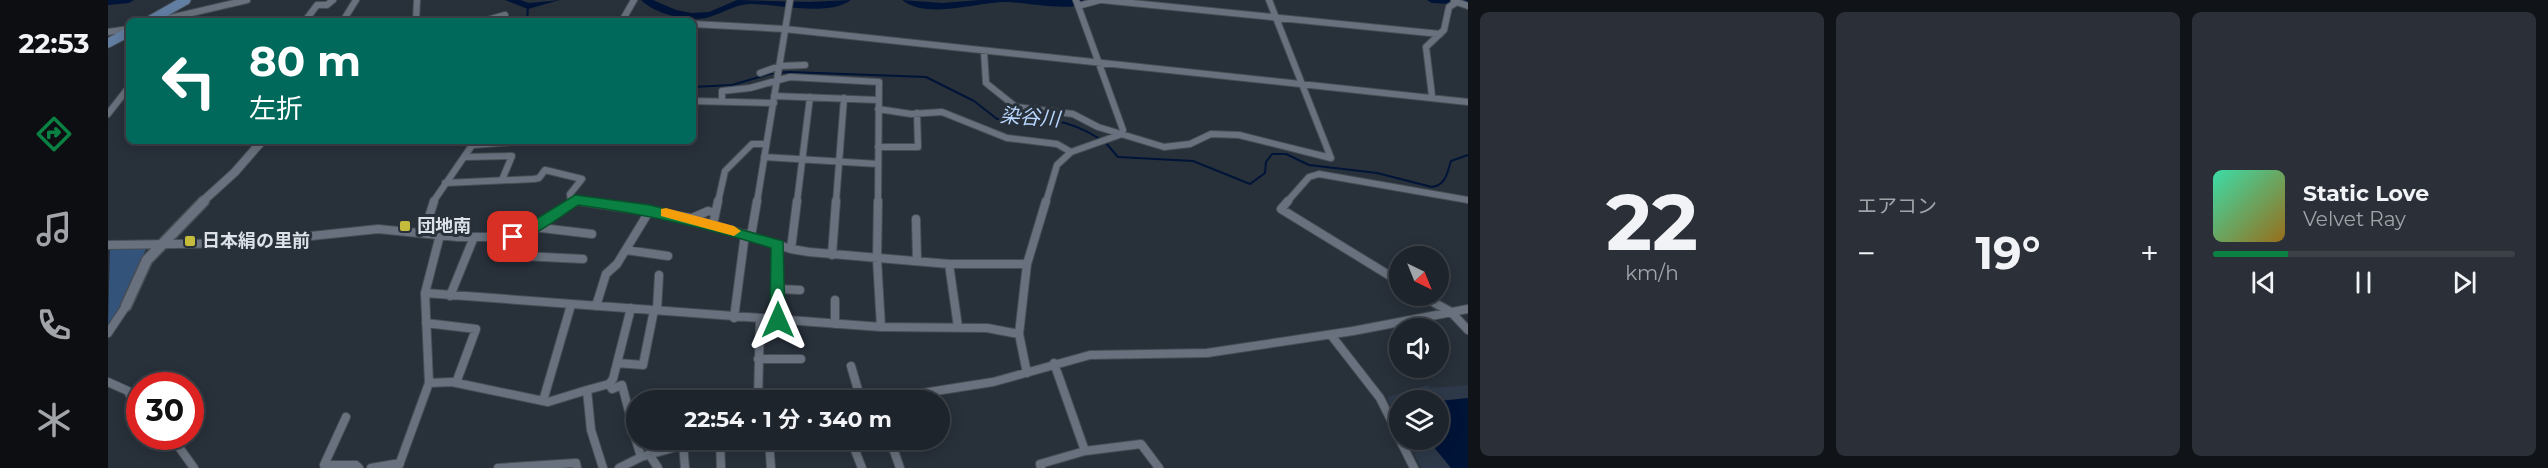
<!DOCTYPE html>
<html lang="ja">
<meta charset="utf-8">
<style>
:root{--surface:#1e242c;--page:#2b3038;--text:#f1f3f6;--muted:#a1a4a9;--line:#3c4148;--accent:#0b8043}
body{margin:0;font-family:Montserrat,"Noto Sans JP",sans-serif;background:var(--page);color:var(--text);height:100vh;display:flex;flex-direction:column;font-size:22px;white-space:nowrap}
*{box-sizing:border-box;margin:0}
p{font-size:20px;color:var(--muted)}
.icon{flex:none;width:33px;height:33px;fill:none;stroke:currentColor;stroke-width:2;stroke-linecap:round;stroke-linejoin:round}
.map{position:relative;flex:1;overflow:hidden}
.drawer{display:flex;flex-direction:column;gap:12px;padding:12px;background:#101418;width:1080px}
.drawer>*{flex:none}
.hud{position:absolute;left:18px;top:18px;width:570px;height:126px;border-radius:9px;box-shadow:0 3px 15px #0003,0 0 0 2px var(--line);background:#00695c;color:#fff;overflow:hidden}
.needle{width:39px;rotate:137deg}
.controls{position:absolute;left:1281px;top:246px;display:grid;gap:12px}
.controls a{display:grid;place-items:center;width:60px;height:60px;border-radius:50%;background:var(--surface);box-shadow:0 3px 15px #0003,0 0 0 2px var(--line);font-size:30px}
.speed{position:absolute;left:18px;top:372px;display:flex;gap:12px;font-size:30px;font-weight:700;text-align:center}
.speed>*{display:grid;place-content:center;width:78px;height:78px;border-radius:50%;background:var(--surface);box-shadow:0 3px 15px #0003,0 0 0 2px var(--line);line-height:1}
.speed .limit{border:9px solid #d22;background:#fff;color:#111}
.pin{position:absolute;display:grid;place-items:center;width:51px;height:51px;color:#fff;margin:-26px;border-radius:12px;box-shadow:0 3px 9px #0006}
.me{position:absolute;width:66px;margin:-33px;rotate:0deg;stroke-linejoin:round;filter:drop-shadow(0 0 4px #0008)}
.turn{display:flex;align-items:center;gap:21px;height:126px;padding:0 24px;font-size:27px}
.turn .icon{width:78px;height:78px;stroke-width:2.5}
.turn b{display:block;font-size:42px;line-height:51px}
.big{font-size:45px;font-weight:700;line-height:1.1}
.drawer .tile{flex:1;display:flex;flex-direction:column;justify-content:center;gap:9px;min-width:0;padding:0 21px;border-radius:9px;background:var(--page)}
.drawer .dial{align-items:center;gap:0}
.dial b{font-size:78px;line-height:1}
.song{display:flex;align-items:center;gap:18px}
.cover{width:72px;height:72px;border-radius:9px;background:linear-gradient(135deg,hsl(160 70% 55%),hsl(40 70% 35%))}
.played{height:6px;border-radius:3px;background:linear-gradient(90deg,var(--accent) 25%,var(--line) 25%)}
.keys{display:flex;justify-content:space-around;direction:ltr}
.heat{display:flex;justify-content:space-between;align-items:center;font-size:33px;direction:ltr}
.drawer .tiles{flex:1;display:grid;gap:12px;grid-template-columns:repeat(3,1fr)}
.trip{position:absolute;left:518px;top:390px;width:324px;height:60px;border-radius:30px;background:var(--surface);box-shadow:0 3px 15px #0003,0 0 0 2px var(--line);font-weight:700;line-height:60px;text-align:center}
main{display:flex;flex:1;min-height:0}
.menu{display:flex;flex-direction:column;width:108px;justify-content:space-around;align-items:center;background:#0c0e12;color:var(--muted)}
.menu .icon{width:42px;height:42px}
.menu .current{color:var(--accent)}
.menu b{font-size:27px;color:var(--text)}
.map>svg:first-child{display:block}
</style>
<main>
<nav class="menu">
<b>22:53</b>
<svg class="icon current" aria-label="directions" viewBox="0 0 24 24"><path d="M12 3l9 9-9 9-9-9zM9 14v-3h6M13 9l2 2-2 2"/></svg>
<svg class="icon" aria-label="music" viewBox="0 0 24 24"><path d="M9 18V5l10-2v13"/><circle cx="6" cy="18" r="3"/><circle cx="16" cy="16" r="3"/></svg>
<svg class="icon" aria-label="phone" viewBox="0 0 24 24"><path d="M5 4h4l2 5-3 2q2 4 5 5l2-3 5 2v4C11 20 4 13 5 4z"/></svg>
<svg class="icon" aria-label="climate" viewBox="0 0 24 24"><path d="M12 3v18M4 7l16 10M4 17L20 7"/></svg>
</nav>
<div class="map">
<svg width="1360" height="468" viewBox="0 0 1360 468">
<rect width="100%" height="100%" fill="#28303a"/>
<path fill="#2d3948" d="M1319,385L1323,388L1360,385V468H1313L1299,440H1330V400H1292L1291,423L1279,397Z"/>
<path fill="#34537a" d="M39,247L12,306L0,326L2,248Z"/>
<path fill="#001438" d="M1360,398V468H1343L1320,440H1330L1331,401Z"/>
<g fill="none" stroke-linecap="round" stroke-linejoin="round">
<path stroke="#001438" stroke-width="2" d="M419,21L420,6
M585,87L624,85L665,73L682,72L818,77L866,101L889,119C928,117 958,117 992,139
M997,142L1010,157L1085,161L1142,184L1157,173L1158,162L1164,154H1178L1201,165L1269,173L1324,187C1338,185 1339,173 1343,161L1360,155"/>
<path fill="#001438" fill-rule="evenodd" d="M0,0H26L21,3L0,5Z
M397,0H412L421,3L452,0L420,9Z
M533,0H545L568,10L584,13L601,12L629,0L701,2L743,0C720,17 670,4 642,4C624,4 607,20 585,19C568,18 545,12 533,0Z
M794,0L834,3L872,0H984C966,14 920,2 898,2C868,2 820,20 794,0Z
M1319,0H1360V5L1324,3Z"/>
<g stroke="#464d55" stroke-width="8">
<path id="street-far1" d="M994,0L1332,34
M1346,1L1360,6
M970,6L992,0
M49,21L139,0
M197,21L209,5H219L225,0
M235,21L248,0
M308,21L309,0
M376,21L397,15
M514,21L526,0
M585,24L677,29L1360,102
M0,32L21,29
M876,52L878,83L908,107L965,114L990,127L1056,147L1082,144L1103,134L1131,135L1223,158L1161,0
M652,73L672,66L697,65
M666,96L770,100
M1324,96L1318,47L1336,30L1341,7L1349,2
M585,101L666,103
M614,101V91L642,88L682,77L771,82L770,202
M770,109L803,114L834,112L899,138L949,144L963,152
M0,114L21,87
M365,145L417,141
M770,147H810L809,113
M357,157L404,156L394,180
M656,157L770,164
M337,183L426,179L431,178L437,170L474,179L462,194L463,202
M325,202L367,141
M464,202H480
M610,202L617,171L644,144H658
M649,202L682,0
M689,202L702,97
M728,202L736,98
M938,202L949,165L963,152L1014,134L1015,130L968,0
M1179,202L1201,177L1211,174L1360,200"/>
</g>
<g stroke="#464d55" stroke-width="10">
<path id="street" d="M471,201L583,218L683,249L701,252L841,264H919
M770,201L769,259L773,327
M1180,201L1173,209L1292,282
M584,218L600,211L607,213
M808,219L809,261
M605,225L610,201
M425,227L484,234
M316,233L326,201
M643,236L649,201
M401,237L393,255L475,259
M0,245L137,243L270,229L350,237H405L422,230L466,201
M670,245V320
M683,249L689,201
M518,250L560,256
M724,255L728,201
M841,264L850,327
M670,289L692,290
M317,293L773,327L879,328L911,334
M342,296L366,237
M1314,296L1343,312L1360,330
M727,300V324
M488,306L498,274L509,264L542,210
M549,310L551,275
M626,318L637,234
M318,323L368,329L348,383
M0,333L18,306
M1223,335L1272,398L1292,438
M650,359H693
M509,363L535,365L546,310
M946,363L977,451
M743,366L753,400
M919,373L911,334L919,264L938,201
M0,382L20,391L32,417
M321,383L344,382L435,401L463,305
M501,384L504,389L514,385L528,438
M479,390L501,384L505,379L523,308
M578,396L579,400
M650,400L652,320
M770,400L885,382L982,355L1099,353L1245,331L1360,309
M435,401L440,402L479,390L483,430L495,468
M238,417L216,465H248L251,468
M63,436L86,468
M528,440L533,457
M612,440L613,468
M661,440L663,468
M743,440L754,468
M777,440L786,451L792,468
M1292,440L1306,468
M575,443L577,468
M541,454L550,468
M263,468L292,463
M290,468L321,383L317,293L332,235
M390,468L468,463L469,468
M511,468L533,457L593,440
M933,468L932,464L977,451L1033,444L1051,468"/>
</g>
<g stroke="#464d55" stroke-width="10">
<path id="secondary-far1" d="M94,202L127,172L154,141"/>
</g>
<g stroke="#464d55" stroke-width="13">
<path id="secondary" d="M18,306L39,260L96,201"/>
</g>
<g stroke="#464d55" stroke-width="11">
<path id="primary" d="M41,21L78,0
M0,43L21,32"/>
</g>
<use href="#street-far1" stroke="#68717d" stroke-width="6"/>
<use href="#street" stroke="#68717d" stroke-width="8"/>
<use href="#secondary-far1" stroke="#68717d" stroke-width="8"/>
<use href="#secondary" stroke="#68717d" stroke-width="10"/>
<use href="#primary" stroke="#627ea2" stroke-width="9"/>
</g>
<path fill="#0b8043" stroke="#07532c" stroke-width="1.5" d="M467,195L542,205L675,241L677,320L675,324H664L662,320L663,248C598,227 537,214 470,205C455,215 417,245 400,240V233L417,226Z"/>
<path fill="#f59e0b" d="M558,208L626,226L633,231L626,236L553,216V209Z"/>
<g fill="#c5bc3d" stroke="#28303a" stroke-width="2">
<rect x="291" y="220" width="12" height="12" rx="3"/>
<rect x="76" y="235" width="12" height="12" rx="3"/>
</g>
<g text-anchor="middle" stroke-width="6" stroke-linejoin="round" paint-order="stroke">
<g font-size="18" font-weight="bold" fill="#dce2e8" stroke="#28303a" text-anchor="start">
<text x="309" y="232">団地南</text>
<text x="94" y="247">日本絹の里前</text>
</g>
<g font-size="20" font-style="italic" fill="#b8d6fe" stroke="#28303a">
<text transform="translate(922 117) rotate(4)" y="7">染谷川</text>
</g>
</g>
</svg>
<div class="controls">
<a><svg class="needle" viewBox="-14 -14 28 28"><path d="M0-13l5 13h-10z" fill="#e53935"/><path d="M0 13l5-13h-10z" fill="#a1a4a9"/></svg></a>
<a><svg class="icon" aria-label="sound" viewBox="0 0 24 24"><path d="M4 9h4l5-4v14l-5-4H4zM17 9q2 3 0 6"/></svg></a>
<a><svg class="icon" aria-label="layers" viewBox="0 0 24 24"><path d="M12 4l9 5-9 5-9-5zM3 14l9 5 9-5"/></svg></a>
</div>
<div class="speed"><div class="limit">30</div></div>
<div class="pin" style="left:405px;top:237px;background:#d93025"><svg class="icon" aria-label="arrive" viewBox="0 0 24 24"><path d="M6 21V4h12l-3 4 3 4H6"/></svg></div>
<svg class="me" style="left:670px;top:320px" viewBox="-20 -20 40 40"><path d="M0-17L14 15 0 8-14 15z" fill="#0b8043" stroke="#fff" stroke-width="4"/></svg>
<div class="trip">22:54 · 1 分 · 340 m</div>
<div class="hud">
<div class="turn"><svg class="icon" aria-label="left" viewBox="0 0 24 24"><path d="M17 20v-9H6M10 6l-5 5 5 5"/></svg><div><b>80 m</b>左折</div></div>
</div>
</div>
<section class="drawer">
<div class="tiles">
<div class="tile dial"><b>22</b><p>km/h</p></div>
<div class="tile"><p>エアコン</p>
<div class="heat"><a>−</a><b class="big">19°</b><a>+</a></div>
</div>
<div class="tile">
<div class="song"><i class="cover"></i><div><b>Static Love</b><p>Velvet Ray</p></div></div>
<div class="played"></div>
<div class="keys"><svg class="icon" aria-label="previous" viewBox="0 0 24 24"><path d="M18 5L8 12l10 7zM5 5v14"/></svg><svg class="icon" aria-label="pause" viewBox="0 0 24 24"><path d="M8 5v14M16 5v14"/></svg><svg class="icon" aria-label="next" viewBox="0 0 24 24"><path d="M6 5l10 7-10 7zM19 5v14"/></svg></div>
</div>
</div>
</section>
</main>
